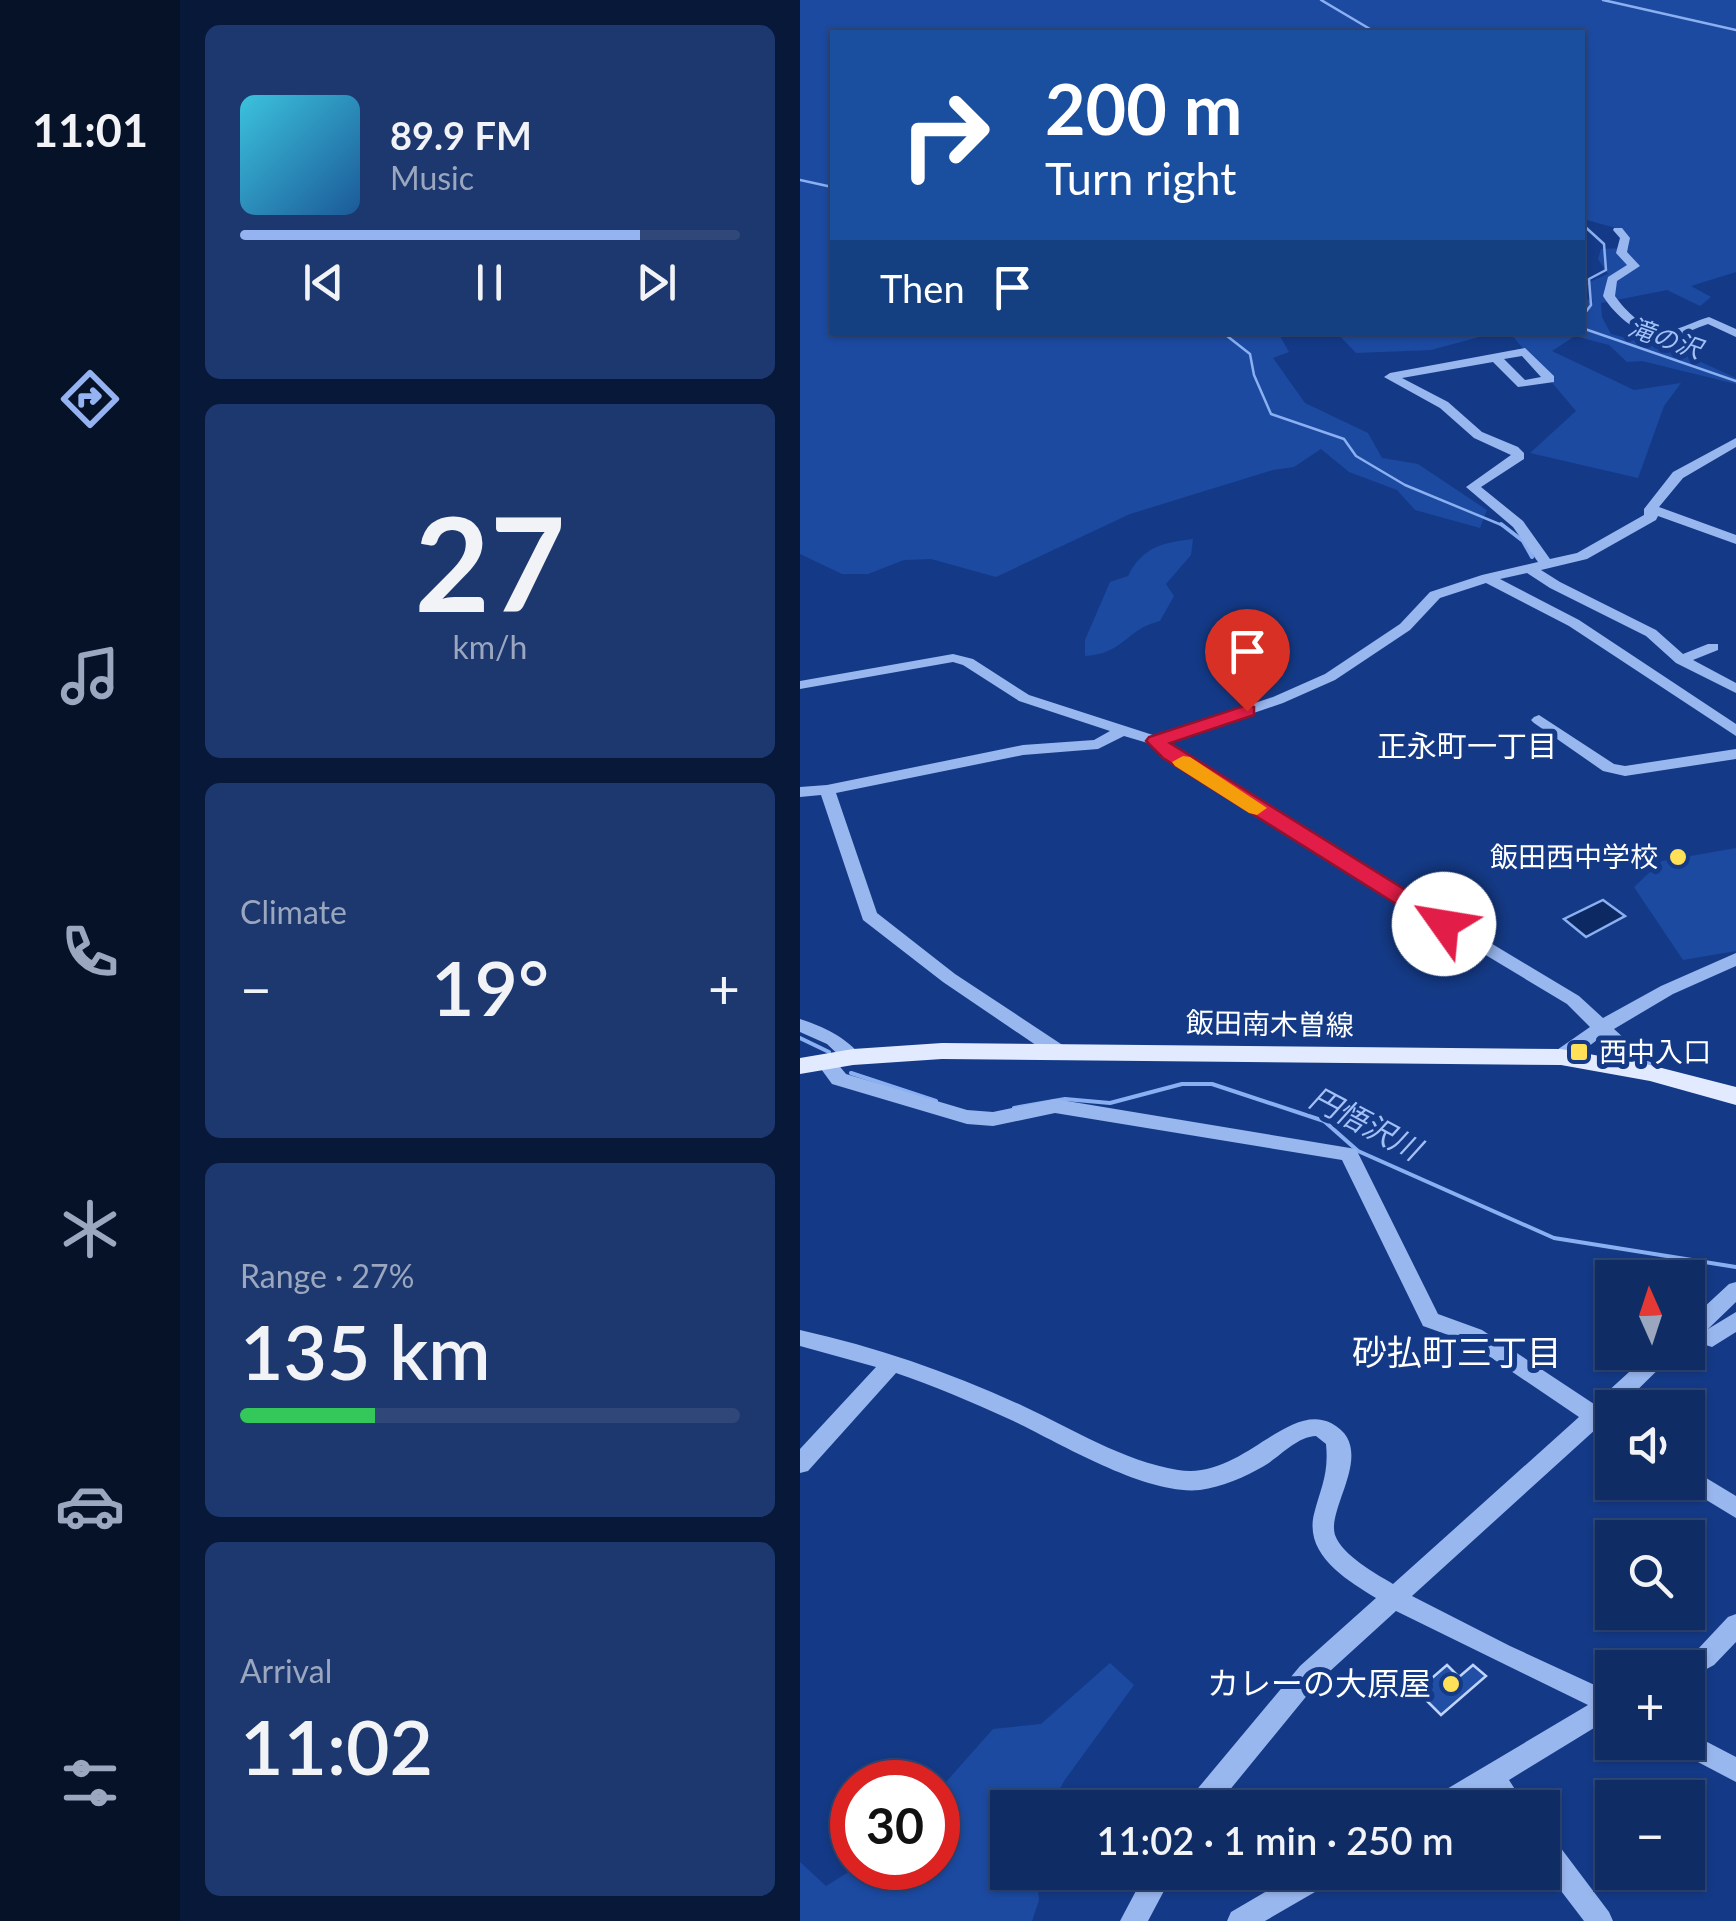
<!DOCTYPE html>
<meta charset="utf-8">
<style>
:root{--surface:#0f2c65;--page:#1d386e;--text:#f1f3f6;--muted:#9ba7bf;--line:#2f4879;--accent:#95b2f1}
body{margin:0;font-family:Lato,"Noto Sans JP",sans-serif;background:var(--page);color:var(--text);height:100vh;display:flex;flex-direction:column;font-size:38px;white-space:nowrap}
*{box-sizing:border-box;margin:0}
p{font-size:32px;color:var(--muted)}
.icon{flex:none;width:55px;height:55px;fill:none;stroke:currentColor;stroke-width:2;stroke-linecap:round;stroke-linejoin:round}
.map{position:relative;flex:1;overflow:hidden}
.details{display:flex;flex-direction:column;gap:25px;padding:25px;background:#081838;width:620px}
.details>*{flex:none}
.banner{position:absolute;left:30px;top:30px;width:755px;height:305px;border-radius:0px;box-shadow:0 2px 8px #0004,0 0 0 2px var(--line);background:#1a4fa0;color:#fff;overflow:hidden}
.needle{width:65px;rotate:357deg}
.buttons{position:absolute;left:795px;top:1260px;display:grid;gap:20px}
.buttons a{display:grid;place-items:center;width:110px;height:110px;border-radius:0px;background:var(--surface);box-shadow:0 2px 8px #0004,0 0 0 2px var(--line);font-size:50px}
.speed{position:absolute;left:30px;top:1760px;display:flex;gap:20px;font-size:50px;font-weight:700;text-align:center}
.speed>*{display:grid;place-content:center;width:130px;height:130px;border-radius:50%;background:var(--surface);box-shadow:0 2px 8px #0004,0 0 0 2px var(--line);line-height:1}
.speed .limit{border:15px solid #d22;background:#fff;color:#111}
.pin{position:absolute;display:grid;place-items:center;width:85px;height:85px;color:#fff;margin:-102px -42px;border-radius:50% 50% 50% 0;rotate:-45deg;box-shadow:0 0 10px #0007}
.pin .icon{rotate:45deg}
.me{position:absolute;width:110px;margin:-55px;rotate:302deg;stroke-linejoin:round;filter:drop-shadow(0 0 8px #0008)}
.turn{display:flex;align-items:center;gap:35px;height:210px;padding:0 50px;font-size:45px}
.turn .icon{width:130px;height:130px;stroke-width:2.5}
.turn b{display:block;font-size:70px;line-height:85px}
.then{display:flex;align-items:center;height:95px;padding:0 50px;background:#0003;gap:20px;font-size:38px}
.big{font-size:75px;font-weight:600;line-height:1.1}
.details .card{flex:1;display:flex;flex-direction:column;justify-content:center;gap:15px;min-width:0;padding:0 35px;border-radius:15px;background:var(--page)}
.details .dial{align-items:center;gap:0}
.dial b{font-size:130px;line-height:1}
.song{display:flex;align-items:center;gap:30px}
.cover{width:120px;height:120px;border-radius:15px;background:linear-gradient(135deg,hsl(190 70% 55%),hsl(210 70% 35%))}
.played{height:10px;border-radius:5px;background:linear-gradient(90deg,var(--accent) 80%,var(--line) 80%)}
.keys{display:flex;justify-content:space-around;direction:ltr}
.heat{display:flex;justify-content:space-between;align-items:center;font-size:55px;direction:ltr}
.charge{height:15px;border-radius:8px;background:linear-gradient(90deg,#34c759 27%,var(--line) 0)}
.trip{position:absolute;left:190px;top:1790px;width:570px;height:100px;border-radius:0px;background:var(--surface);box-shadow:0 2px 8px #0004,0 0 0 2px var(--line);font-weight:600;line-height:100px;text-align:center}
main{display:flex;flex:1;min-height:0}
.menu{display:flex;flex-direction:column;width:180px;justify-content:space-around;align-items:center;background:#061228;color:var(--muted)}
.menu .icon{width:70px;height:70px}
.menu .on{color:var(--accent)}
.menu b{font-size:45px;color:var(--text)}
.map>svg:first-child{display:block}
</style>
<main>
<nav class="menu">
<b>11:01</b>
<svg class="icon on" aria-label="directions" viewBox="0 0 24 24"><path d="M12 3l9 9-9 9-9-9zM9 14v-3h6M13 9l2 2-2 2"/></svg>
<svg class="icon" aria-label="music" viewBox="0 0 24 24"><path d="M9 18V5l10-2v13"/><circle cx="6" cy="18" r="3"/><circle cx="16" cy="16" r="3"/></svg>
<svg class="icon" aria-label="phone" viewBox="0 0 24 24"><path d="M5 4h4l2 5-3 2q2 4 5 5l2-3 5 2v4C11 20 4 13 5 4z"/></svg>
<svg class="icon" aria-label="climate" viewBox="0 0 24 24"><path d="M12 3v18M4 7l16 10M4 17L20 7"/></svg>
<svg class="icon" aria-label="car" viewBox="0 0 24 24"><path d="M5 17H2v-5l4-1 3-4h7l3 4 3 1v5h-3M9 17h6M6 11h13"/><circle cx="7" cy="17" r="2"/><circle cx="17" cy="17" r="2"/></svg>
<svg class="icon" aria-label="filters" viewBox="0 0 24 24"><path d="M4 7h16M4 17h16"/><circle cx="9" cy="7" r="2"/><circle cx="15" cy="17" r="2"/></svg>
</nav>
<section class="details">
<div class="card">
<div class="song"><i class="cover"></i><div><b>89.9 FM</b><p>Music</p></div></div>
<div class="played"></div>
<div class="keys"><svg class="icon" aria-label="previous" viewBox="0 0 24 24"><path d="M18 5L8 12l10 7zM5 5v14"/></svg><svg class="icon" aria-label="pause" viewBox="0 0 24 24"><path d="M8 5v14M16 5v14"/></svg><svg class="icon" aria-label="next" viewBox="0 0 24 24"><path d="M6 5l10 7-10 7zM19 5v14"/></svg></div>
</div>
<div class="card dial"><b>27</b><p>km/h</p></div>
<div class="card"><p>Climate</p>
<div class="heat"><a>−</a><b class="big">19°</b><a>+</a></div>
</div>
<div class="card"><p>Range · 27%</p><b class="big">135 km</b><div class="charge"></div></div>
<div class="card"><p>Arrival</p><b class="big">11:02</b></div>
</section>
<div class="map">
<svg width="936" height="1921" viewBox="0 0 936 1921">
<rect width="100%" height="100%" fill="#143a87"/>
<path fill="#1c4aa1" d="M0,0H936V272L891,286L911,297L900,306L867,290L801,303L802,317L811,334L877,351L936,378V384L842,361L827,362L809,345L775,336L752,351L834,390L881,383L864,406L838,478L730,453L776,411L710,333L782,332L783,297L793,302L787,283L808,274L798,259L801,249L828,248L830,239L823,230L783,219L782,32H32V332L483,333L481,338L489,352L473,358L505,403L568,433L582,458L618,464L687,510L680,528L615,510L597,490L549,472L521,449L494,467L473,470L330,514L196,577L131,559L104,560L68,574H42L0,554Z
M537,333H694L631,350L556,353Z
M393,539L391,555L366,584L374,596L360,621C326,629 324,654 285,656V640L310,582L328,576C343,546 363,543 393,539Z
M936,848V951L883,960L834,887L862,861Z
M310,1663L334,1685L264,1781L251,1807L208,1808V1872L236,1873L239,1900L232,1921H0V1862L26,1886L55,1868H138V1791L193,1729L241,1724Z"/>
<path fill="#0c2964" stroke="#8bb0f2" stroke-width="2.5" d="M803,900L825,916L786,937L764,919Z"/>
<g fill="none" stroke-linecap="round" stroke-linejoin="round">
<path stroke="#8bb0f2" stroke-width="2.5" d="M521,0L575,32
M803,0L936,30
M0,180L32,187
M782,224L804,244L806,270L789,279L791,305L782,317
M782,328L936,381
M422,332L450,354L454,375L471,414L544,439L556,456L605,485L704,526"/>
<path stroke="#8bb0f2" stroke-width="4" d="M701,524L723,541L732,557
M0,1038L29,1052
M51,1073L136,1101
M214,1108L265,1099L310,1103L382,1084H412L524,1121L558,1151L754,1238L936,1267"/>
</g>
<path fill="#224fa6" stroke="#bfd4fb" stroke-width="2.5" d="M647,1665L659,1677L673,1665L686,1676L641,1715L617,1691Z"/>
<g fill="none" stroke-linecap="round" stroke-linejoin="round">
<path fill="#99b7ef" fill-rule="evenodd" d="M814,228H822L830,238L827,252L840,266L817,281L815,296C826,312 848,333 869,330C883,329 896,320 909,317L936,329V337L908,324C895,328 883,336 869,337C843,340 816,317 803,296L808,277L827,265L816,253L820,238L813,230Z
M725,348L754,376V382L718,387L693,362L602,378L648,402L682,432L718,447L724,453V459L681,487L723,521L750,559L777,553L844,515V509L873,472L936,438V447L883,478L859,507L936,535V544L858,516L856,520L787,559L741,570L760,582L856,630L883,654L908,644H918V650L893,660L936,683V693L876,663L846,636L750,588L727,573L700,579L779,620L936,724V736L769,626L686,583L640,598L610,630L535,680L483,703L368,742L526,844L779,996L803,1018L861,986L936,953V966L873,994L814,1029L857,1068L859,1073L857,1078H843L801,1037L768,1062H754L752,1057L754,1052L790,1027L767,1004L514,852L351,744L324,736L298,749L223,755L36,793L77,913L155,974L264,1046L267,1051L264,1056H252L143,982L63,920L21,795L0,797V787L27,785L223,745L294,740L310,731L219,701L163,665L153,662L0,689V681L153,654L173,659L229,695L356,736L473,697L525,674L600,624L630,592L682,575L738,562L713,527L666,487L711,455L674,438L640,408L584,377L590,373ZM722,356L741,377L725,380L704,359Z
M739,715L814,764L825,766L936,749V759L825,776L803,771L734,723L731,720L734,717Z
M0,1019C24,1027 46,1037 62,1057L60,1062H46L27,1044L0,1032Z
M25,1055L32,1057L46,1074L167,1110L193,1112L255,1099L556,1149L638,1314L682,1330L794,1404L851,1352H876L819,1408H812V1437L796,1429L612,1596L710,1646L812,1693V1717L709,1780L727,1808H699L688,1792L663,1808H627L630,1799L788,1705L596,1611L518,1682L415,1808H386L389,1799L500,1666L576,1598C547,1580 504,1555 514,1514C521,1487 529,1474 526,1444L516,1436C496,1437 481,1456 464,1466C445,1477 422,1487 400,1490C346,1496 258,1442 209,1419C172,1402 134,1386 96,1373L8,1471L0,1473V1449L76,1367L0,1346V1330C77,1347 151,1373 223,1406C273,1429 323,1461 378,1470C441,1481 487,1401 531,1423C579,1448 526,1507 535,1535C543,1556 575,1573 593,1584L779,1417L668,1342L623,1326L542,1160L255,1113L193,1126L167,1124L32,1084L16,1062L18,1057Z
M936,1282V1302L908,1329L936,1312V1332L912,1347L893,1341L888,1342V1322L929,1284Z
M888,1467L936,1496V1518L880,1484L888,1482Z
M936,1614V1642L914,1665L888,1679V1668H875L878,1660L898,1649L928,1617Z
M888,1732L936,1757V1782L875,1750L872,1742H888Z
M742,1832L751,1835L809,1912L813,1921H784L742,1866Z
M346,1872H374L348,1921H320Z
M499,1872H538L534,1881L465,1921H427L431,1912Z"/>
<path fill="#e1eaff" fill-rule="evenodd" d="M142,1043L761,1049L850,1065L936,1087V1105L850,1081L761,1065L142,1059L53,1065L0,1074V1058L53,1049Z"/>
</g>
<path fill="#e11d48" stroke="#92132f" stroke-width="2.5" d="M447,705L454,707V715L370,743L652,919L655,924L652,929H636L363,758L346,741L349,737Z"/>
<path fill="#f59e0b" d="M383,756L390,757L467,808L457,815L449,813L375,766L372,762Z"/>
<g fill="#ffe057" stroke="#143a87" stroke-width="4">
<circle cx="878" cy="857" r="10"/>
<rect x="769" y="1042" width="20" height="20" rx="5"/>
<circle cx="651" cy="1684" r="10"/>
</g>
<g text-anchor="middle" stroke-width="10" stroke-linejoin="round" paint-order="stroke">
<g font-size="25" font-style="italic" fill="#a4c1f7" stroke="#143a87">
<text transform="translate(865 338) rotate(19)" y="9">滝の沢</text>
</g>
<g font-size="28" fill="#fff" stroke="#143a87" text-anchor="end">
<text x="858" y="867">飯田西中学校</text>
<text x="799" y="1062" text-anchor="start">西中入口</text>
</g>
<g font-size="28" fill="#fff" stroke="#143a87">
<text transform="translate(470 1024) rotate(1)" y="10">飯田南木曽線</text>
</g>
<g font-size="30" fill="#fff" stroke="#143a87">
<text x="667" y="757">正永町一丁目</text>
</g>
<g font-size="30" font-style="italic" fill="#a4c1f7" stroke="#143a87">
<text transform="translate(565 1124) rotate(28)" y="10">円悟沢川</text>
</g>
<g font-size="32" fill="#fff" stroke="#143a87" text-anchor="end">
<text x="631" y="1695">カレーの大原屋</text>
</g>
<g font-size="35" fill="#fff" stroke="#143a87">
<text x="657" y="1365">砂払町三丁目</text>
</g>
</g>
</svg>
<div class="buttons">
<a><svg class="needle" viewBox="-14 -14 28 28"><path d="M0-13l5 13h-10z" fill="#e53935"/><path d="M0 13l5-13h-10z" fill="#9ba7bf"/></svg></a>
<a><svg class="icon" aria-label="sound" viewBox="0 0 24 24"><path d="M4 9h4l5-4v14l-5-4H4zM17 9q2 3 0 6"/></svg></a>
<a><svg class="icon" aria-label="search" viewBox="0 0 24 24"><circle cx="10" cy="10" r="6"/><path d="M15 15l6 6"/></svg></a>
<a>+</a>
<a>−</a>
</div>
<div class="speed"><div class="limit">30</div></div>
<div class="pin" style="left:447px;top:711px;background:#d93025"><svg class="icon" aria-label="arrive" viewBox="0 0 24 24"><path d="M6 21V4h12l-3 4 3 4H6"/></svg></div>
<svg class="me" style="left:644px;top:924px" viewBox="-20 -20 40 40"><circle r="19" fill="#fff"/><path d="M0-13L10 11 0 6-10 11z" fill="#e11d48"/></svg>
<div class="trip">11:02 · 1 min · 250 m</div>
<div class="banner">
<div class="turn"><svg class="icon" aria-label="right" viewBox="0 0 24 24"><path d="M7 20v-9h11M14 6l5 5-5 5"/></svg><div><b>200 m</b>Turn right</div></div>
<div class="then">Then<svg class="icon" aria-label="arrive" viewBox="0 0 24 24"><path d="M6 21V4h12l-3 4 3 4H6"/></svg></div>
</div>
</div>
</main>
